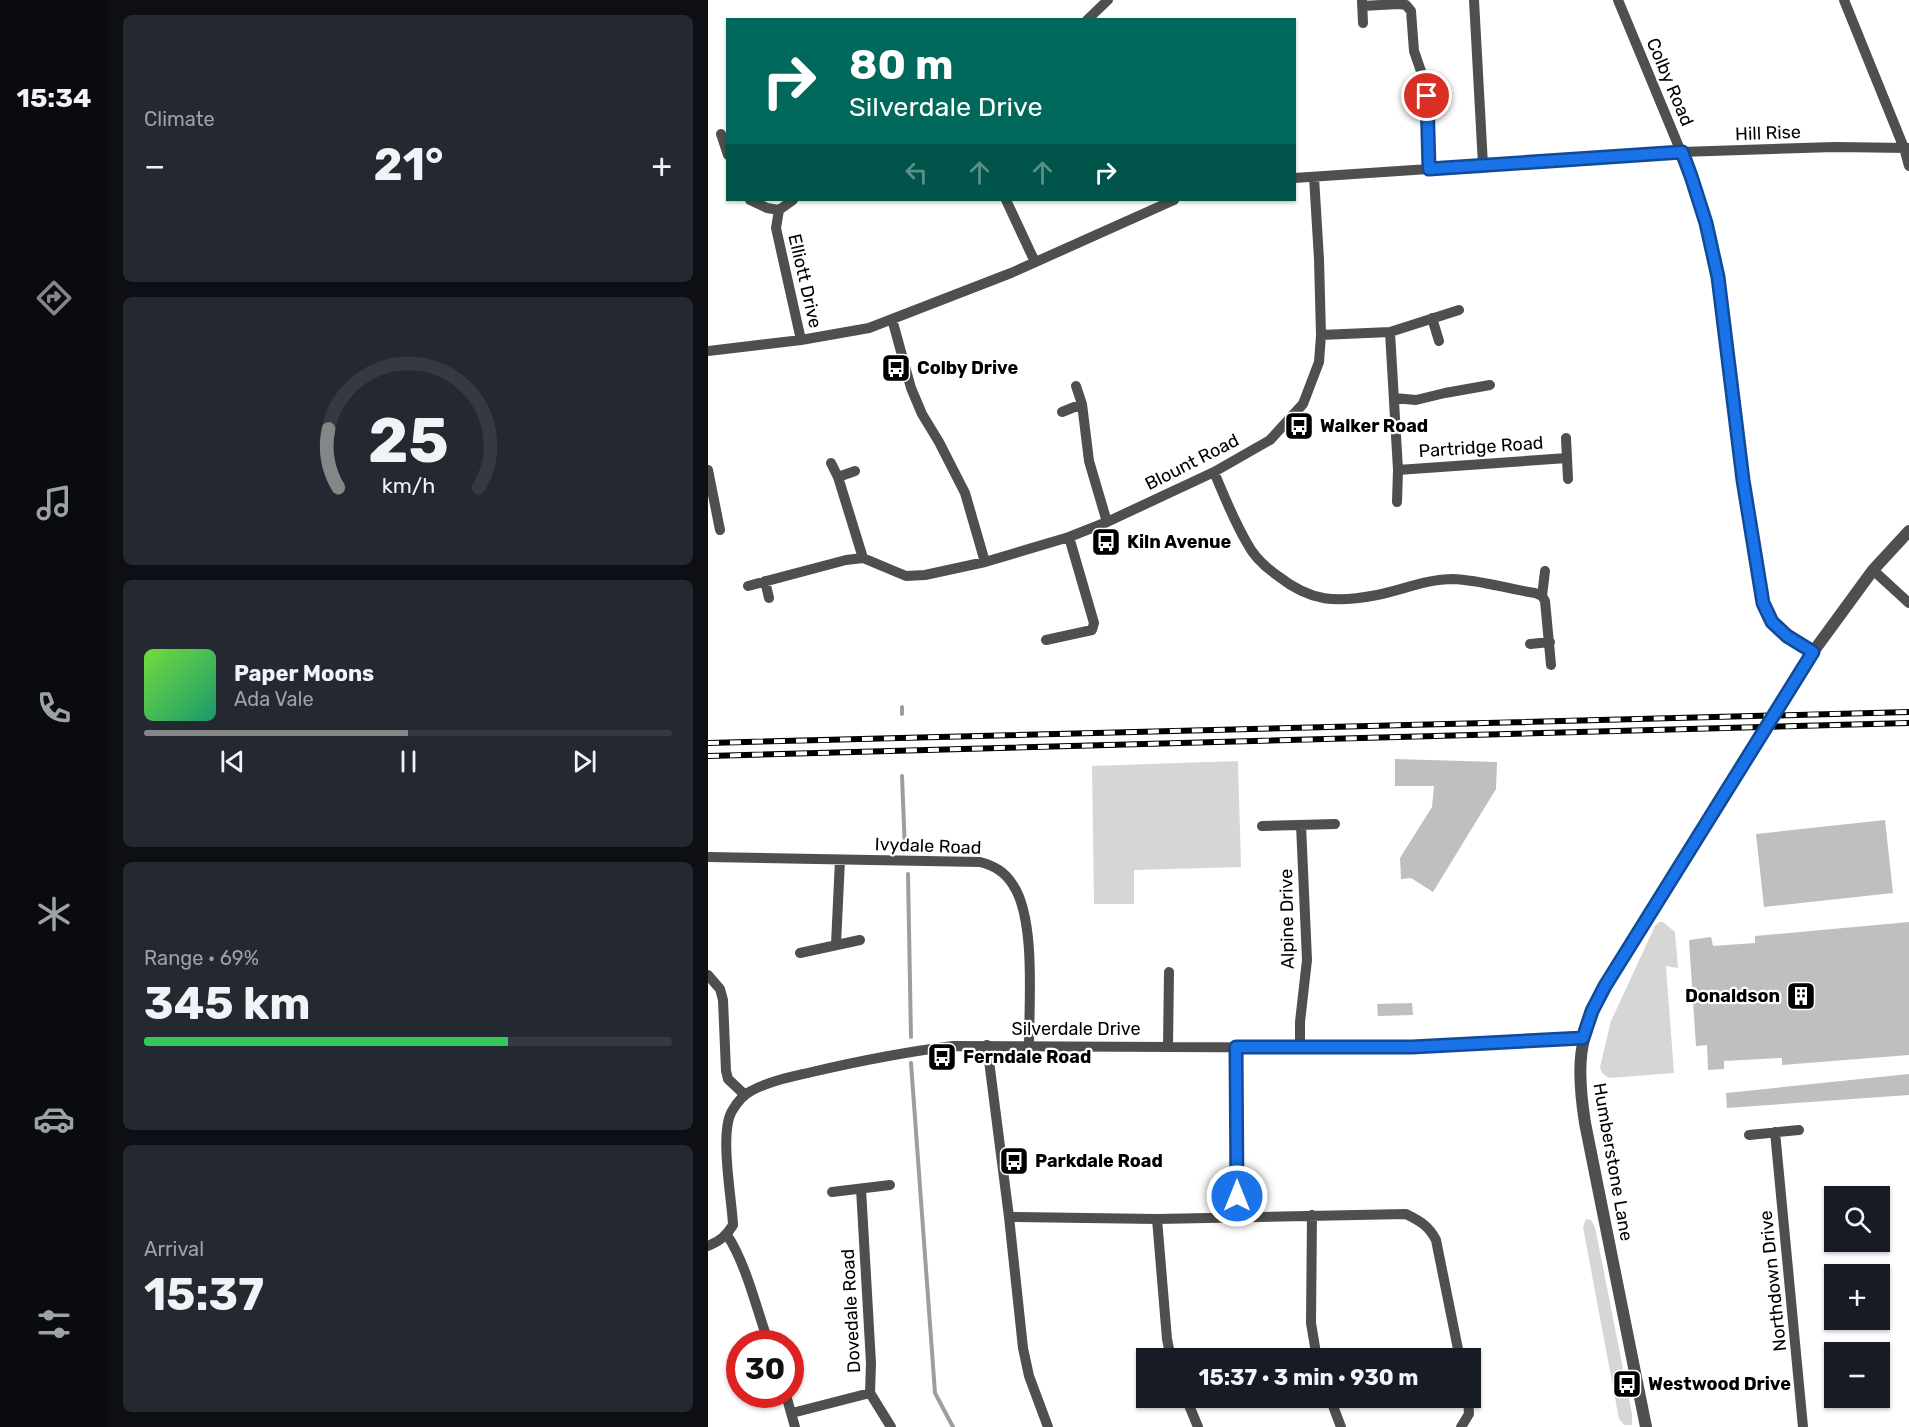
<!DOCTYPE html>
<meta charset="utf-8">
<style>
:root{--surface:#171b24;--page:#242831;--text:#f1f3f6;--muted:#9ea1a6;--line:#363941;--accent:#858687}
body{margin:0;font-family:Rubik,sans-serif;background:var(--page);color:var(--text);height:100vh;display:flex;flex-direction:column;font-size:22px;white-space:nowrap}
*{box-sizing:border-box;margin:0}
p{font-size:20px;color:var(--muted)}
.icon{flex:none;width:33px;height:33px;fill:none;stroke:currentColor;stroke-width:2;stroke-linecap:round;stroke-linejoin:round}
.map{position:relative;flex:1;overflow:hidden}
.side{display:flex;flex-direction:column;gap:15px;padding:15px;background:#0d0f14;width:600px}
.side>*{flex:none}
.guide{position:absolute;left:18px;top:18px;width:570px;height:183px;border-radius:0px;box-shadow:0 2px 4px #0004;background:#00695c;color:#fff;overflow:hidden}
.buttons{position:absolute;left:1116px;top:1186px;display:grid;gap:12px}
.buttons a{display:grid;place-items:center;width:66px;height:66px;border-radius:0px;background:var(--surface);box-shadow:0 2px 4px #0004;font-size:30px}
.speed{position:absolute;left:18px;top:1330px;display:flex;gap:12px;font-size:30px;font-weight:700;text-align:center}
.speed>*{display:grid;place-content:center;width:78px;height:78px;border-radius:50%;background:var(--surface);box-shadow:0 2px 4px #0004;line-height:1}
.speed .limit{border:9px solid #d22;background:#fff;color:#111}
.pin{position:absolute;display:grid;place-items:center;width:51px;height:51px;color:#fff;margin:-26px;border:3px solid #fff;border-radius:50%;box-shadow:0 2px 6px #0007}
.me{position:absolute;width:66px;margin:-33px;rotate:0deg;stroke-linejoin:round;filter:drop-shadow(0 0 4px #0008)}
.turn{display:flex;align-items:center;gap:21px;height:126px;padding:0 24px;font-size:27px}
.turn .icon{width:78px;height:78px;stroke-width:2.5}
.turn b{display:block;font-size:42px;line-height:51px}
.lanes{display:flex;align-items:center;height:57px;padding:0 24px;background:#0003;justify-content:center;gap:30px;direction:ltr}
.lanes .off{opacity:.35}
.big{font-size:45px;font-weight:700;line-height:1.1}
.side .widget{flex:1;display:flex;flex-direction:column;justify-content:center;gap:9px;min-width:0;padding:0 21px;border-radius:9px;background:var(--page)}
.side .dial{align-items:center;gap:0}
.dial svg{height:156px;overflow:visible;fill:none;stroke:var(--line);stroke-width:7;stroke-linecap:round;text-anchor:middle}
.dial text{fill:var(--text);stroke:none}
.song{display:flex;align-items:center;gap:18px}
.cover{width:72px;height:72px;border-radius:9px;background:linear-gradient(135deg,hsl(100 70% 55%),hsl(160 70% 35%))}
.played{height:6px;border-radius:3px;background:linear-gradient(90deg,var(--accent) 50%,var(--line) 50%)}
.keys{display:flex;justify-content:space-around;direction:ltr}
.heat{display:flex;justify-content:space-between;align-items:center;font-size:33px;direction:ltr}
.charge{height:9px;border-radius:4px;background:linear-gradient(90deg,#34c759 69%,var(--line) 0)}
.trip{position:absolute;left:428px;top:1348px;width:345px;height:60px;border-radius:0px;background:var(--surface);box-shadow:0 2px 4px #0004;font-weight:700;line-height:60px;text-align:center}
main{display:flex;flex:1;min-height:0}
.menu{display:flex;flex-direction:column;width:108px;justify-content:space-around;align-items:center;background:#090b0e;color:var(--muted)}
.menu .icon{width:42px;height:42px}
.menu .selected{color:var(--accent)}
.menu b{font-size:27px;color:var(--text)}
.map>svg:first-child{display:block}
</style>
<main>
<nav class="menu">
<b>15:34</b>
<svg class="icon selected" aria-label="directions" viewBox="0 0 24 24"><path d="M12 3l9 9-9 9-9-9zM9 14v-3h6M13 9l2 2-2 2"/></svg>
<svg class="icon" aria-label="music" viewBox="0 0 24 24"><path d="M9 18V5l10-2v13"/><circle cx="6" cy="18" r="3"/><circle cx="16" cy="16" r="3"/></svg>
<svg class="icon" aria-label="phone" viewBox="0 0 24 24"><path d="M5 4h4l2 5-3 2q2 4 5 5l2-3 5 2v4C11 20 4 13 5 4z"/></svg>
<svg class="icon" aria-label="climate" viewBox="0 0 24 24"><path d="M12 3v18M4 7l16 10M4 17L20 7"/></svg>
<svg class="icon" aria-label="car" viewBox="0 0 24 24"><path d="M5 17H2v-5l4-1 3-4h7l3 4 3 1v5h-3M9 17h6M6 11h13"/><circle cx="7" cy="17" r="2"/><circle cx="17" cy="17" r="2"/></svg>
<svg class="icon" aria-label="filters" viewBox="0 0 24 24"><path d="M4 7h16M4 17h16"/><circle cx="9" cy="7" r="2"/><circle cx="15" cy="17" r="2"/></svg>
</nav>
<section class="side">
<div class="widget"><p>Climate</p>
<div class="heat"><a>−</a><b class="big">21°</b><a>+</a></div>
</div>
<div class="widget dial"><svg viewBox="0 0 100 80">
<path d="M14 69A42 42 0 1 1 86 69"/>
<path d="M14 69A42 42 0 0 1 9 39" stroke="#858687"/>
<text x="50" y="56" font-size="32" font-weight="700">25</text>
<text x="50" y="72" font-size="11">km/h</text>
</svg></div>
<div class="widget">
<div class="song"><i class="cover"></i><div><b>Paper Moons</b><p>Ada Vale</p></div></div>
<div class="played"></div>
<div class="keys"><svg class="icon" aria-label="previous" viewBox="0 0 24 24"><path d="M18 5L8 12l10 7zM5 5v14"/></svg><svg class="icon" aria-label="pause" viewBox="0 0 24 24"><path d="M8 5v14M16 5v14"/></svg><svg class="icon" aria-label="next" viewBox="0 0 24 24"><path d="M6 5l10 7-10 7zM19 5v14"/></svg></div>
</div>
<div class="widget"><p>Range · 69%</p><b class="big">345 km</b><div class="charge"></div></div>
<div class="widget"><p>Arrival</p><b class="big">15:37</b></div>
</section>
<div class="map">
<svg width="1201" height="1427" viewBox="0 0 1201 1427">
<rect width="100%" height="100%" fill="#fff"/>
<path fill="#d6d6d6" d="M530,761L533,867L426,870V904H386L384,766Z
M951,922H955L967,932L970,968L958,966L966,1073L901,1078L894,1073L892,1067L903,1021L947,926Z
M878,1219L883,1220L887,1227L924,1414V1425H916L911,1419L875,1227Z"/>
<g fill="none" stroke-linecap="round" stroke-linejoin="round">
<path stroke="#9d9d9d" stroke-width="4" d="M194,707V714
M194,776L197,851
M200,874L203,1037
M203,1063L227,1393L245,1427"/>
</g>
<path fill="#bfbfbf" d="M687,759L789,762L788,789L725,892L703,878L693,879L692,858L724,807L726,786H687Z
M1177,820L1185,893L1056,907L1048,834Z
M1201,922V1055L1074,1065V1058L1016,1061V1069L1000,1070L999,1045L988,1046L981,940L1003,937L1005,946L1047,943V936Z
M704,1003L705,1015L670,1016L669,1004Z
M1201,1074V1095L1019,1108L1018,1093Z"/>
<g fill="none" stroke-linecap="round" stroke-linejoin="round">
<path stroke="#4f4f4f" stroke-width="10" d="M654,0L655,23
M766,0L775,165
M910,0L983,176L998,223L1010,277L1035,480L1055,603L1064,622L1079,636L1105,652
M1136,0L1196,148L1201,166
M654,6L691,4L698,5L703,11L706,51L716,80L719,96L721,169
M379,20L400,0
M13,134L20,155
M586,178L973,152L1127,147L1201,148
M42,200L59,208L71,210
M85,200L71,210L68,228L93,340
M298,200L327,262
M724,318L731,341
M184,319L203,388L214,414L231,442L257,493L277,562
M682,332L690,470L689,502
M613,335L682,332L751,310
M0,351L93,340L161,328L303,273L466,200
M368,386L374,404L381,461L399,522
M686,398L708,400L737,393L782,385
M354,412L374,404
M858,438L860,479
M123,463L130,477L155,558
M0,470L12,530
M690,470L859,458
M506,472C516,496 526,521 539,543C546,557 557,567 570,576C603,602 628,603 669,595C694,590 719,579 745,579C772,580 800,589 827,593L834,596L837,601L843,665
M130,477L147,471
M1165,570L1201,603
M57,581L61,598
M40,586L138,560L155,558L198,576L217,575L277,562L361,537L399,522L506,472L562,440L595,404L611,362L613,335L611,259L606,177
M834,596L837,571
M338,640L384,630L386,623L361,537
M822,644L842,642
M554,826L627,824
M0,857L272,862C287,866 297,872 305,885C328,919 321,1004 321,1045
M128,944L132,860
M92,953L152,940
M0,975L12,989L15,1000L18,1071L20,1079L37,1095
M279,1045L301,1217L315,1348L321,1376L340,1427
M460,1046L461,972
M528,1047L529,1217
M592,1047V1022L599,960L593,825
M1067,1132L1095,1427
M1041,1135L1091,1130
M153,1189L163,1363L162,1393L183,1427
M124,1192L182,1185
M604,1215L603,1323L609,1359
M301,1217L449,1219L698,1214C712,1221 721,1226 728,1240L752,1359
M449,1219L459,1339L463,1359
M19,1235C38,1263 49,1311 61,1344
M0,1246C12,1241 18,1236 25,1225C24,1199 11,1133 24,1111C28,1104 35,1095 43,1091C61,1081 83,1077 104,1072C151,1061 197,1052 245,1046L651,1048L875,1038
M78,1395L87,1427
M478,1398L490,1427
M622,1398L633,1427
M84,1413L162,1393
M753,1427L761,1414L760,1398"/>
<path stroke="#4f4f4f" stroke-width="12" d="M938,1427L877,1123C868,1066 870,1037 897,986L1105,652L1165,570L1201,531"/>
<g stroke="#000" stroke-width="6">
<path id="rail" d="M0,743L1201,712
M0,756L1201,723"/>
</g>
<use href="#rail" stroke="#fff" stroke-width="4" stroke-dasharray="11" stroke-linecap="butt"/>
</g>
<g fill="none" stroke-linecap="round" stroke-linejoin="round">
<g stroke="#114b97" stroke-width="15">
<path id="route" d="M529,1196L528,1047H704L875,1038L884,1011L897,986L1105,652L1079,636L1064,622L1055,603L1035,480L1010,277L998,223L983,176L974,152L721,169L719,96"/>
</g>
<use href="#route" stroke="#1a73e8" stroke-width="10"/>
</g>
<defs>
<g id="bus-square" transform="scale(1.5)"><rect x="-9" y="-9" width="18" height="18" rx="4" fill="#000" stroke="#fff"/><path d="M-5-6H5V4H4V6H2V4H-2V6H-4V4H-5ZM-3.5-4V0h7V-4ZM-3.5 1.2v1.5H-2V1.2ZM2 1.2v1.5H3.5V1.2Z" fill="#fff"/></g>
<g id="building-square" transform="scale(1.5)"><rect x="-9" y="-9" width="18" height="18" rx="4" fill="#000" stroke="#fff"/><path d="M-4-6H4V6H1V3H-1V6H-4ZM-2.5-4.3h1.7v1.8h-1.7ZM.8-4.3h1.7v1.8H.8ZM-2.5-1h1.7V.8h-1.7ZM.8-1h1.7V.8H.8Z" fill="#fff"/></g>
</defs>
<g fill-rule="evenodd">
<use href="#bus-square" x="188" y="368"/>
<use href="#bus-square" x="591" y="426"/>
<use href="#bus-square" x="398" y="542"/>
<use href="#building-square" x="1093" y="996"/>
<use href="#bus-square" x="234" y="1057"/>
<use href="#bus-square" x="306" y="1161"/>
<use href="#bus-square" x="919" y="1384"/>
</g>
<g text-anchor="middle" stroke-width="4.5" stroke-linejoin="round" paint-order="stroke">
<g font-size="18" fill="#000" stroke="#fff">
<text transform="translate(962 82) rotate(67)" y="6">Colby Road</text>
<text transform="translate(1060 133) rotate(-2)" y="6">Hill Rise</text>
<text transform="translate(97 281) rotate(77)" y="6">Elliott Drive</text>
<text transform="translate(773 447) rotate(-4)" y="6">Partridge Road</text>
<text transform="translate(484 462) rotate(-27)" y="6">Blount Road</text>
<text transform="translate(220 846) rotate(2)" y="6">Ivydale Road</text>
<text transform="translate(579 919) rotate(-91)" y="6">Alpine Drive</text>
<text x="368" y="1035">Silverdale Drive</text>
<text transform="translate(905 1162) rotate(80)" y="6">Humberstone Lane</text>
<text transform="translate(1065 1281) rotate(-96)" y="6">Northdown Drive</text>
<text transform="translate(143 1311) rotate(-93)" y="6">Dovedale Road</text>
</g>
<g font-size="18" font-weight="bold" fill="#000" stroke="#fff" text-anchor="start">
<text x="209" y="374">Colby Drive</text>
<text x="612" y="432">Walker Road</text>
<text x="419" y="548">Kiln Avenue</text>
<text x="1072" y="1002" text-anchor="end">Donaldson</text>
<text x="255" y="1063">Ferndale Road</text>
<text x="327" y="1167">Parkdale Road</text>
<text x="940" y="1390">Westwood Drive</text>
</g>
</g>
</svg>
<div class="buttons">
<a><svg class="icon" aria-label="search" viewBox="0 0 24 24"><circle cx="10" cy="10" r="6"/><path d="M15 15l6 6"/></svg></a>
<a>+</a>
<a>−</a>
</div>
<div class="speed"><div class="limit">30</div></div>
<div class="pin" style="left:719px;top:96px;background:#d93025"><svg class="icon" aria-label="arrive" viewBox="0 0 24 24"><path d="M6 21V4h12l-3 4 3 4H6"/></svg></div>
<svg class="me" style="left:529px;top:1196px" viewBox="-20 -20 40 40"><circle r="17" fill="#1a73e8" stroke="#fff" stroke-width="3"/><path d="M0-11L8 9 0 5-8 9z" fill="#fff"/></svg>
<div class="trip">15:37 · 3 min · 930 m</div>
<div class="guide">
<div class="turn"><svg class="icon" aria-label="right" viewBox="0 0 24 24"><path d="M7 20v-9h11M14 6l5 5-5 5"/></svg><div><b>80 m</b>Silverdale Drive</div></div>
<div class="lanes"><svg class="icon off" aria-label="left" viewBox="0 0 24 24"><path d="M17 20v-9H6M10 6l-5 5 5 5"/></svg><svg class="icon off" aria-label="ahead" viewBox="0 0 24 24"><path d="M12 20V5M6 11l6-6 6 6"/></svg><svg class="icon off" aria-label="ahead" viewBox="0 0 24 24"><path d="M12 20V5M6 11l6-6 6 6"/></svg><svg class="icon" aria-label="right" viewBox="0 0 24 24"><path d="M7 20v-9h11M14 6l5 5-5 5"/></svg></div>
</div>
</div>
</main>
